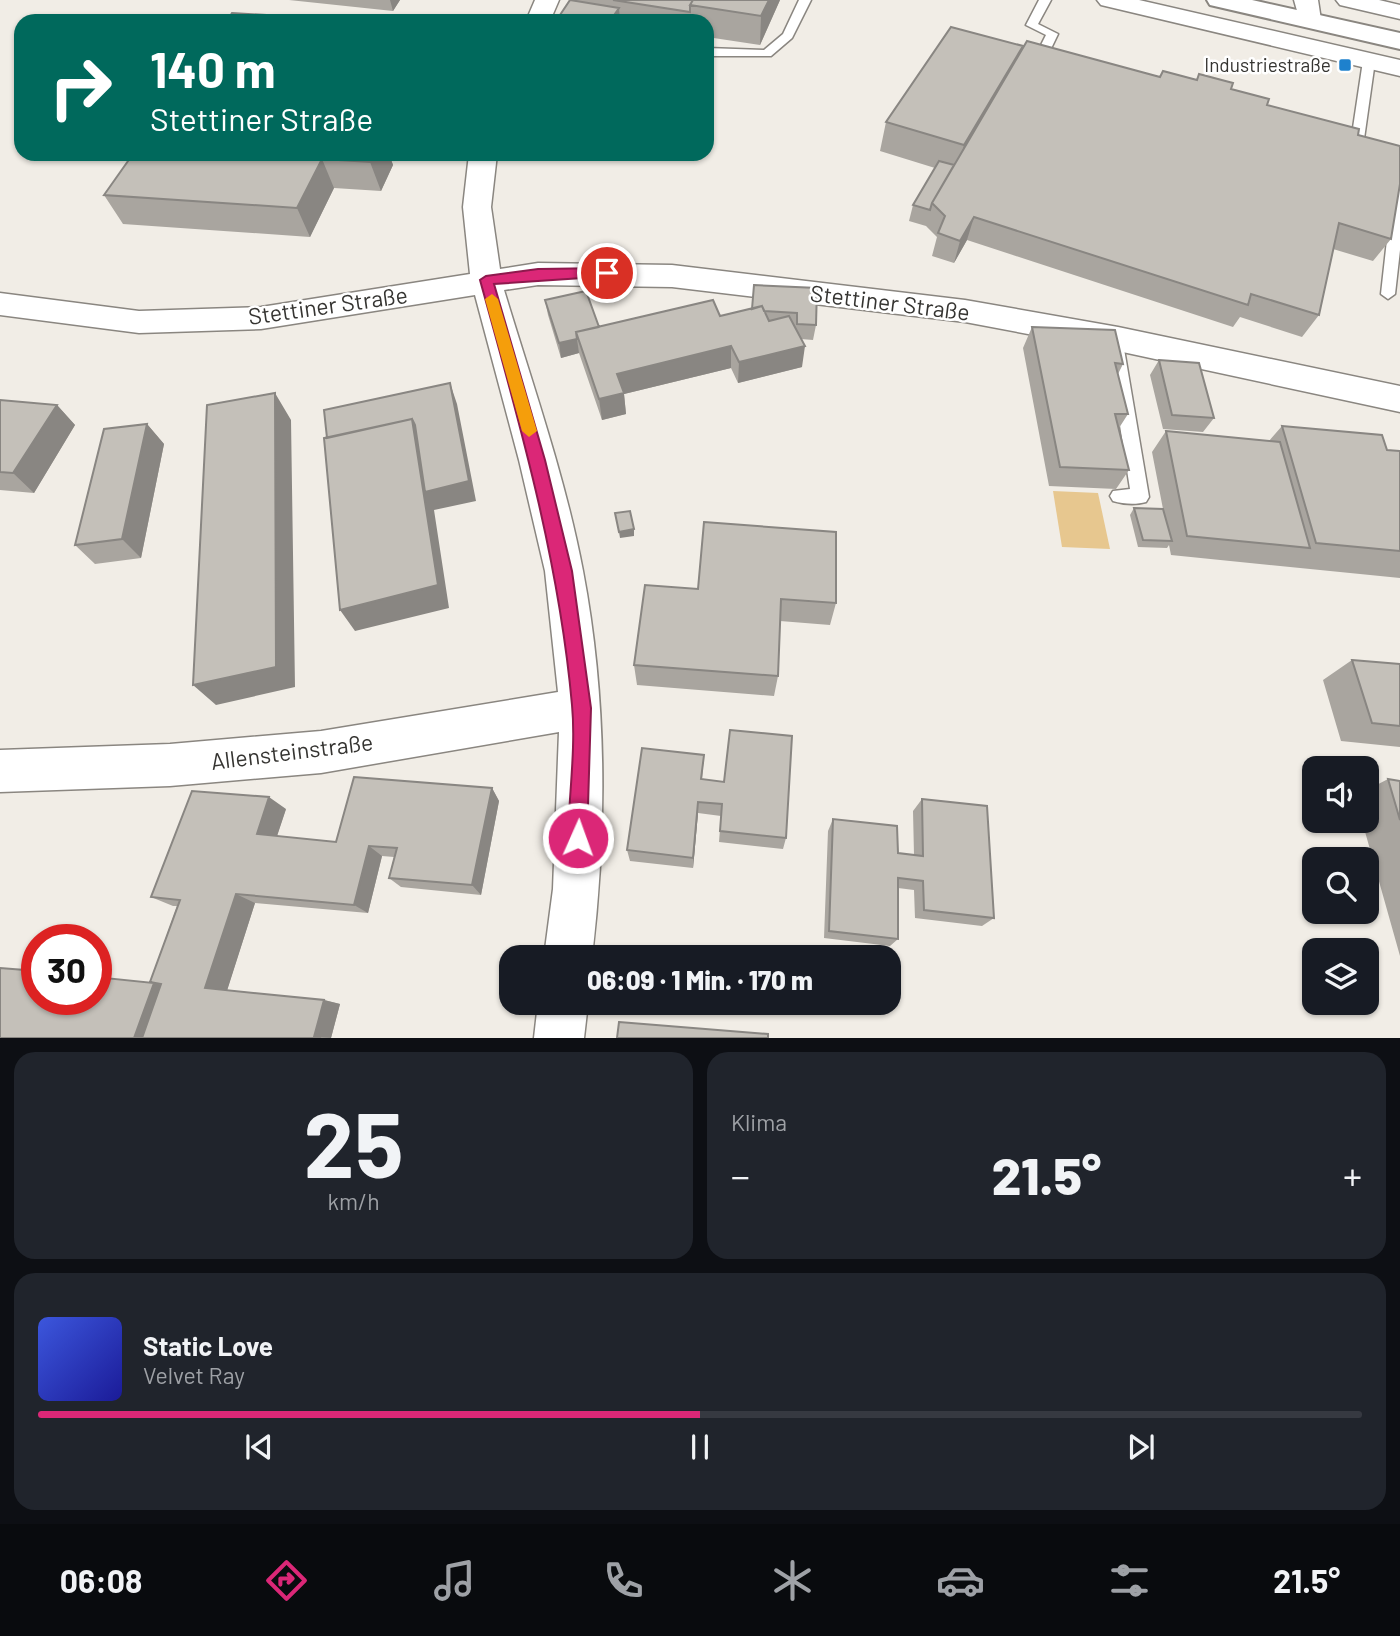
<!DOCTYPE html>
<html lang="de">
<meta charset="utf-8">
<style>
:root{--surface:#171b24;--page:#20242c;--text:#f1f3f6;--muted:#9ea1a6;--line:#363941;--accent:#db2777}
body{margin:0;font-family:Barlow,sans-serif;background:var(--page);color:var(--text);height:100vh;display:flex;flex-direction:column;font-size:26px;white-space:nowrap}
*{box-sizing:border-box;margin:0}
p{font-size:23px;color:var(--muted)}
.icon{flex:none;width:38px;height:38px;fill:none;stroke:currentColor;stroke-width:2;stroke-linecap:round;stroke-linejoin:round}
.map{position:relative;height:1038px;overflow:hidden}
.sheet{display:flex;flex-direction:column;gap:14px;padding:14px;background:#0d0f14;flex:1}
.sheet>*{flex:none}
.guide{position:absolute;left:14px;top:14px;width:700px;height:147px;border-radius:21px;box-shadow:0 2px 5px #0004;background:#00695c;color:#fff;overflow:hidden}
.controls{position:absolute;left:1302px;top:756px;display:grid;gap:14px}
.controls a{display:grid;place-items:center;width:77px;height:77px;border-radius:14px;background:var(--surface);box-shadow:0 2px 5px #0004;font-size:35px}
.speed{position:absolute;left:21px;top:924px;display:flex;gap:14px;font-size:35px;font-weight:700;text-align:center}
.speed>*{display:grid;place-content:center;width:91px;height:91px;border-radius:50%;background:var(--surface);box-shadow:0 2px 5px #0004;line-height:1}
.speed .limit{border:10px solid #d22;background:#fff;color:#111}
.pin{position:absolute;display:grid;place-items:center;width:60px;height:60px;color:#fff;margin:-30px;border:4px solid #fff;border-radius:50%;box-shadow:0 2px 7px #0007}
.me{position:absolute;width:77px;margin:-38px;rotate:2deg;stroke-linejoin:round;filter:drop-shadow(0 0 5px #0008)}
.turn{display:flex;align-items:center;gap:24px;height:147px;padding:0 21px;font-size:32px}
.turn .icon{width:91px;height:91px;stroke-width:2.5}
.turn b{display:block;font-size:49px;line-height:60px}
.big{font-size:52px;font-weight:800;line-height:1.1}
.sheet .tile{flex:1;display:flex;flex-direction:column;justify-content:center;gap:10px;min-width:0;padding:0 24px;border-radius:21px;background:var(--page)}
.sheet .dial{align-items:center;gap:0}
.dial b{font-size:91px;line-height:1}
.song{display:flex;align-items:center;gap:21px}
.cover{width:84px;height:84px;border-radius:10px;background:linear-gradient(135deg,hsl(230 70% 55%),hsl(240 70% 35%))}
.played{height:7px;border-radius:4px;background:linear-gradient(90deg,var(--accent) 50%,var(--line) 50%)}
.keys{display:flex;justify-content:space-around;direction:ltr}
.heat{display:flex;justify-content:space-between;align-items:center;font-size:38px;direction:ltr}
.sheet .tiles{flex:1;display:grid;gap:14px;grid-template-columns:1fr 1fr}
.tile:last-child{grid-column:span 2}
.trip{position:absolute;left:499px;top:945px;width:402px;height:70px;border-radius:21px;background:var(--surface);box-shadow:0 2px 5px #0004;font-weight:800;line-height:70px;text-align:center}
.tab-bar{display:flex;height:112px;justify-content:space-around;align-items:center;background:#090b0e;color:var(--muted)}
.tab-bar .icon{width:49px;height:49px}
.tab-bar .current{color:var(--accent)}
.tab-bar b{font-size:32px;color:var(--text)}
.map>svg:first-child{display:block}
</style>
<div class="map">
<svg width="1400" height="1038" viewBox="0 0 1400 1038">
<rect width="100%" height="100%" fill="#f1ede6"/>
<path fill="#e7c78f" d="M1053,491L1098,493L1110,549L1062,547Z"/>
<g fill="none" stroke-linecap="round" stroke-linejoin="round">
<g stroke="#8a8680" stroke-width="3">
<path id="lane" d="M799,0H811L792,38L771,56H707V48L764,50L783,34Z
M1039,0H1051L1038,24L1058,34L1045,61L1039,65L1033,61L1046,35L1026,25Z
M1369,57L1375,61L1363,146L1400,158V166L1350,148L1363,61Z
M1400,182V250L1395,294L1388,299L1381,294L1393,186Z
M1116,343L1124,349L1149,497L1146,502C1136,505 1123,504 1113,501L1110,496L1113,491L1130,489L1108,349Z"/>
</g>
<g stroke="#8a8680" stroke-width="3">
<path id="street" d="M535,0H559L550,21H526Z
M1097,0H1139L1400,60V76L1101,5Z
M1294,0H1318L1321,20L1317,25H1301Z
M1336,0H1379L1400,5V19L1340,5Z
M469,154H497L491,207L500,269L538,263L672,265L965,300L1118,327L1400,386V412L1118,351L965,322L672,287L538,285L504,290C532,383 565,476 583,571C607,697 607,830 592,957H544L553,889L559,732L321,773L170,786L0,792V750L170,744L321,731L558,692L545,571L519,460L475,295L261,329L139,333L0,315V293L139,311L261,307L470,274L463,207Z
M538,1003H588L584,1038H534Z"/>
</g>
<g stroke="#8a8680" stroke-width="4">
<path id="secondary" d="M1207,0H1252L1400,33V49L1210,5Z"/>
</g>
<use href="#lane" fill="#fff" fill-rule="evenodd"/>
<use href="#street" fill="#fff" fill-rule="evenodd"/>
<use href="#secondary" fill="#fff" fill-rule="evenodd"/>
</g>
<path fill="#a9a59f" d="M289,0H400L393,11Z
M570,0H780L760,45L707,37V21H556Z
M1199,74L1267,105L1358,135L1391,239L1373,261L1333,249L1319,315L1302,337L1240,317L1233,327L967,240L954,263L932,256L937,237L926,226L909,221L913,205L935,168L880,151L886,122L1160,77L1197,80Z
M133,154H389L393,165L381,191L334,188L310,237L123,224L104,195Z
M754,285L816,325L813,340L801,339L802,367L738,383L731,368L624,394L626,414L602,420L579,353L561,358L548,315L545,300L599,327L720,316L752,309Z
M1032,327L1123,364L1118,374L1128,414L1119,428L1129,470L1116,489L1049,486L1023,348Z
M1159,360L1214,418L1203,432L1163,429L1150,375Z
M0,400L57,405L75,425L34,493L0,490Z
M147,424L164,444L141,558L95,564L75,545Z
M1282,426L1387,450L1400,451V578L1171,555L1169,545L1167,548L1138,547L1130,515L1134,508L1163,509L1152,452L1166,431L1269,441Z
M698,589L836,603L830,625L780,621L778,676L774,696L637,685L634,665Z
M1352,660L1400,664V747L1341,741L1323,680Z
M704,755L702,780L786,838L783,849L719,842L721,816L698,813L693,868L630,861L627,850Z
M1388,779L1400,781V956L1362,821H1367V790Z
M492,788L499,801L481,895L401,887L389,878L394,857L382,856L368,913L255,903L227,990L324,1000L340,1004L331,1038H0L150,982L177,906H173L151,897L286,809L277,836L336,842Z
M922,799L994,918L982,926L915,918L914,890L898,888V939L890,946L824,938L828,831L833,819L898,853L914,855L913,811Z"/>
<path fill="#898682" d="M390,0H400L393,11Z
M769,0H780L760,45L761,16Z
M619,8L620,21H610Z
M1023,46L1014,75L956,174L964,145Z
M374,154H389L393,165L381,191L370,162Z
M322,159L334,188L310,237L297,208Z
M974,217L967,240L954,263L960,241Z
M577,339L579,353L561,358L559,343Z
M731,346V368L624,394L626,414L602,420L599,399L617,374Z
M805,346L802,367L738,383L739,362Z
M450,383L457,404L476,501L434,510L449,608L355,631L340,610L412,419Z
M275,393L291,420L295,687L216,705L193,685Z
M57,405L75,425L34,493L13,473Z
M147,424L164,444L141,558L122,539Z
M634,529V536L620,538L619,532Z
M492,788L499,801L481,895L472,885Z
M269,797L286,809L274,845L257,834Z
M698,802V813L693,868V858Z
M369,846L382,856L368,913L354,905Z
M236,894L255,903L226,994L205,988Z
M154,983L183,990L167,1038H134Z
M324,1000L340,1004L331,1038L314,1037Z"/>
<path fill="#c4c0b9" stroke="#898682" stroke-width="2" d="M570,0L619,8L610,21H556Z
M613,0H693L690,5V12Z
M693,0H769L761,16L690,5Z
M232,13L299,17L296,21H227Z
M951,27L1023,46L964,145L886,122Z
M1027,41L1160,77L1163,71L1197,80L1199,74L1233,83L1231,89L1269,99L1267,105L1359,129L1358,135L1400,146V184L1391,239L1339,223L1319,315L1251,294L1248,305L974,217L960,241L938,233L945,216L932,203Z
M133,154H374L370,162L322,159L297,208L104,195Z
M939,161L954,165L932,203L930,210L913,205Z
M754,285L817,288L816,325L797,324V313L764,311L762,306L752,309Z
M586,291L599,327L576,332L577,339L559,343L545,300Z
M713,300L720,316L762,306L769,321L789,316L805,346L739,362L731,346L617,374L624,393L599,399L576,332Z
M1032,327L1115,330L1123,364L1115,363L1128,414H1115L1129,470L1060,467Z
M1159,360L1199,363L1214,418L1172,415Z
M450,383L469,481L425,492L415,425L412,419L327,438L324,410Z
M275,393L276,667L193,685L207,405Z
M0,400L57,405L13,473L0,472Z
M412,419L438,585L340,610L324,438Z
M147,424L122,539L75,545L104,429Z
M1282,426L1382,435L1387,450L1400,451V551L1316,543Z
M1166,431L1280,442L1310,548L1187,536Z
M1134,508L1163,509L1172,541L1143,540Z
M630,511L634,529L619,532L615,513Z
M704,522L836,532V603L781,599L778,676L634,665L645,585L698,589Z
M1352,660L1400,664V726L1372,723Z
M730,730L792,736L786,838L720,831L722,804L698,802L693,858L627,850L642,748L704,755L701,779L724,782Z
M354,777L492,788L472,885L389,878L397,848L369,846L354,905L236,894L205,988L324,1000L314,1037L321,1038H142L161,984L150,982L180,900L151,897L192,791L269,797L257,834L336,842Z
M1388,779L1400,781V820Z
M922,799L987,806L994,918L924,910L923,881L898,878V939L829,931L833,819L897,826L898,853L923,856Z
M0,968L37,971V999H96V977L154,983L134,1038H0Z
M619,1022L768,1034V1038H617Z"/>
<path fill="#db2777" stroke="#8e194d" stroke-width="2" d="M607,268L612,270V276L494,284L545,460L572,571L591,708L587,838L585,844L578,847L571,844L568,838C569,794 576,748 572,705C559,559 519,421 480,280L486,276L538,269Z"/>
<path fill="#f59e0b" d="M492,294L498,299L537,431L529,437L522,431L485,299Z"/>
<rect fill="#1e81cd" stroke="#fff" stroke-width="2.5" x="1338" y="58" width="14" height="14" rx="3.5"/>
<g text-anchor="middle" stroke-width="5" stroke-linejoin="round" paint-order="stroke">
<g font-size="19" fill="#353431" stroke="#fff" text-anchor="end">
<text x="1331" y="72">Industriestraße</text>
</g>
<g font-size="23" fill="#353431" stroke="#fff">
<text transform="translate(890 303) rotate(7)" y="8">Stettiner Straße</text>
<text transform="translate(328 306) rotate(-8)" y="8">Stettiner Straße</text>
<text transform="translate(292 752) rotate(-7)" y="8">Allensteinstraße</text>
</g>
</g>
</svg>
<div class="controls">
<a><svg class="icon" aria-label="sound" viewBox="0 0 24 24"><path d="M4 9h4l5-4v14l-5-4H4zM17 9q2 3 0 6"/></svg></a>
<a><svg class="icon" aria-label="search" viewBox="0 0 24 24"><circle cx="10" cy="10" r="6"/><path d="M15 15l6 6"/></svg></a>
<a><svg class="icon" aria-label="layers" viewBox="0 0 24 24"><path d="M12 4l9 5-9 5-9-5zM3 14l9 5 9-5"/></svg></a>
</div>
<div class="speed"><div class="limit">30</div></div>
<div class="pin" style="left:607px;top:273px;background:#d93025"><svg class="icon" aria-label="arrive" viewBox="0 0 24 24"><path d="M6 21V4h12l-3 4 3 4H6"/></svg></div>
<svg class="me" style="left:578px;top:838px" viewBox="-20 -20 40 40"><circle r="17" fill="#db2777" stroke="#fff" stroke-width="3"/><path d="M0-11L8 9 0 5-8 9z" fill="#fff"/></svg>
<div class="trip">06:09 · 1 Min. · 170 m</div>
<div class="guide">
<div class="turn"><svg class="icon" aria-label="right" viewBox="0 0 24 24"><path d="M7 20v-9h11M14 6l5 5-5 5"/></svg><div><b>140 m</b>Stettiner Straße</div></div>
</div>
</div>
<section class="sheet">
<div class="tiles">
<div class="tile dial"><b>25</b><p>km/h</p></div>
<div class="tile"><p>Klima</p>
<div class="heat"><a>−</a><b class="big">21.5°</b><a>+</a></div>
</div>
<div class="tile">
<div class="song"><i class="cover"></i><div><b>Static Love</b><p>Velvet Ray</p></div></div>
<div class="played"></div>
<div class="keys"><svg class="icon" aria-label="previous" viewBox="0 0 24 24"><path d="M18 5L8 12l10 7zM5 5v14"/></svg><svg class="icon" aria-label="pause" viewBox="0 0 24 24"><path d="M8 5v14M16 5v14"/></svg><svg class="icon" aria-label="next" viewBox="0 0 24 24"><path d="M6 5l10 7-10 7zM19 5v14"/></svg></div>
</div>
</div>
</section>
<nav class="tab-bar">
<b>06:08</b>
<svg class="icon current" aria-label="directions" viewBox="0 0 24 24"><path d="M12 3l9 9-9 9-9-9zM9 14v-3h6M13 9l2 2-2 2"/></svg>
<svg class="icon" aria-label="music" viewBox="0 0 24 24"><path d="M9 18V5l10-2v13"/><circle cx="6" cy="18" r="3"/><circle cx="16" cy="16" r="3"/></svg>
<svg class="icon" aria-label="phone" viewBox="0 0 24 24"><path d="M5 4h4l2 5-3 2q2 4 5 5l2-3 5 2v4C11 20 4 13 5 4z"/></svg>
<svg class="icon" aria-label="climate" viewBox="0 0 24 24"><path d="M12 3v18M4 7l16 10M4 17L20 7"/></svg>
<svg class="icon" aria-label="car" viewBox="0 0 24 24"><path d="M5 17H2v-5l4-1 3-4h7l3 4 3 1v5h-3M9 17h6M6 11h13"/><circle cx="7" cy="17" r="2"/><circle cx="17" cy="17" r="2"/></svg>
<svg class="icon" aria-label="filters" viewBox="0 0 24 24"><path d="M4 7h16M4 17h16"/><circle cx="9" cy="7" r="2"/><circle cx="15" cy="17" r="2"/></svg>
<b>21.5°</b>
</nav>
